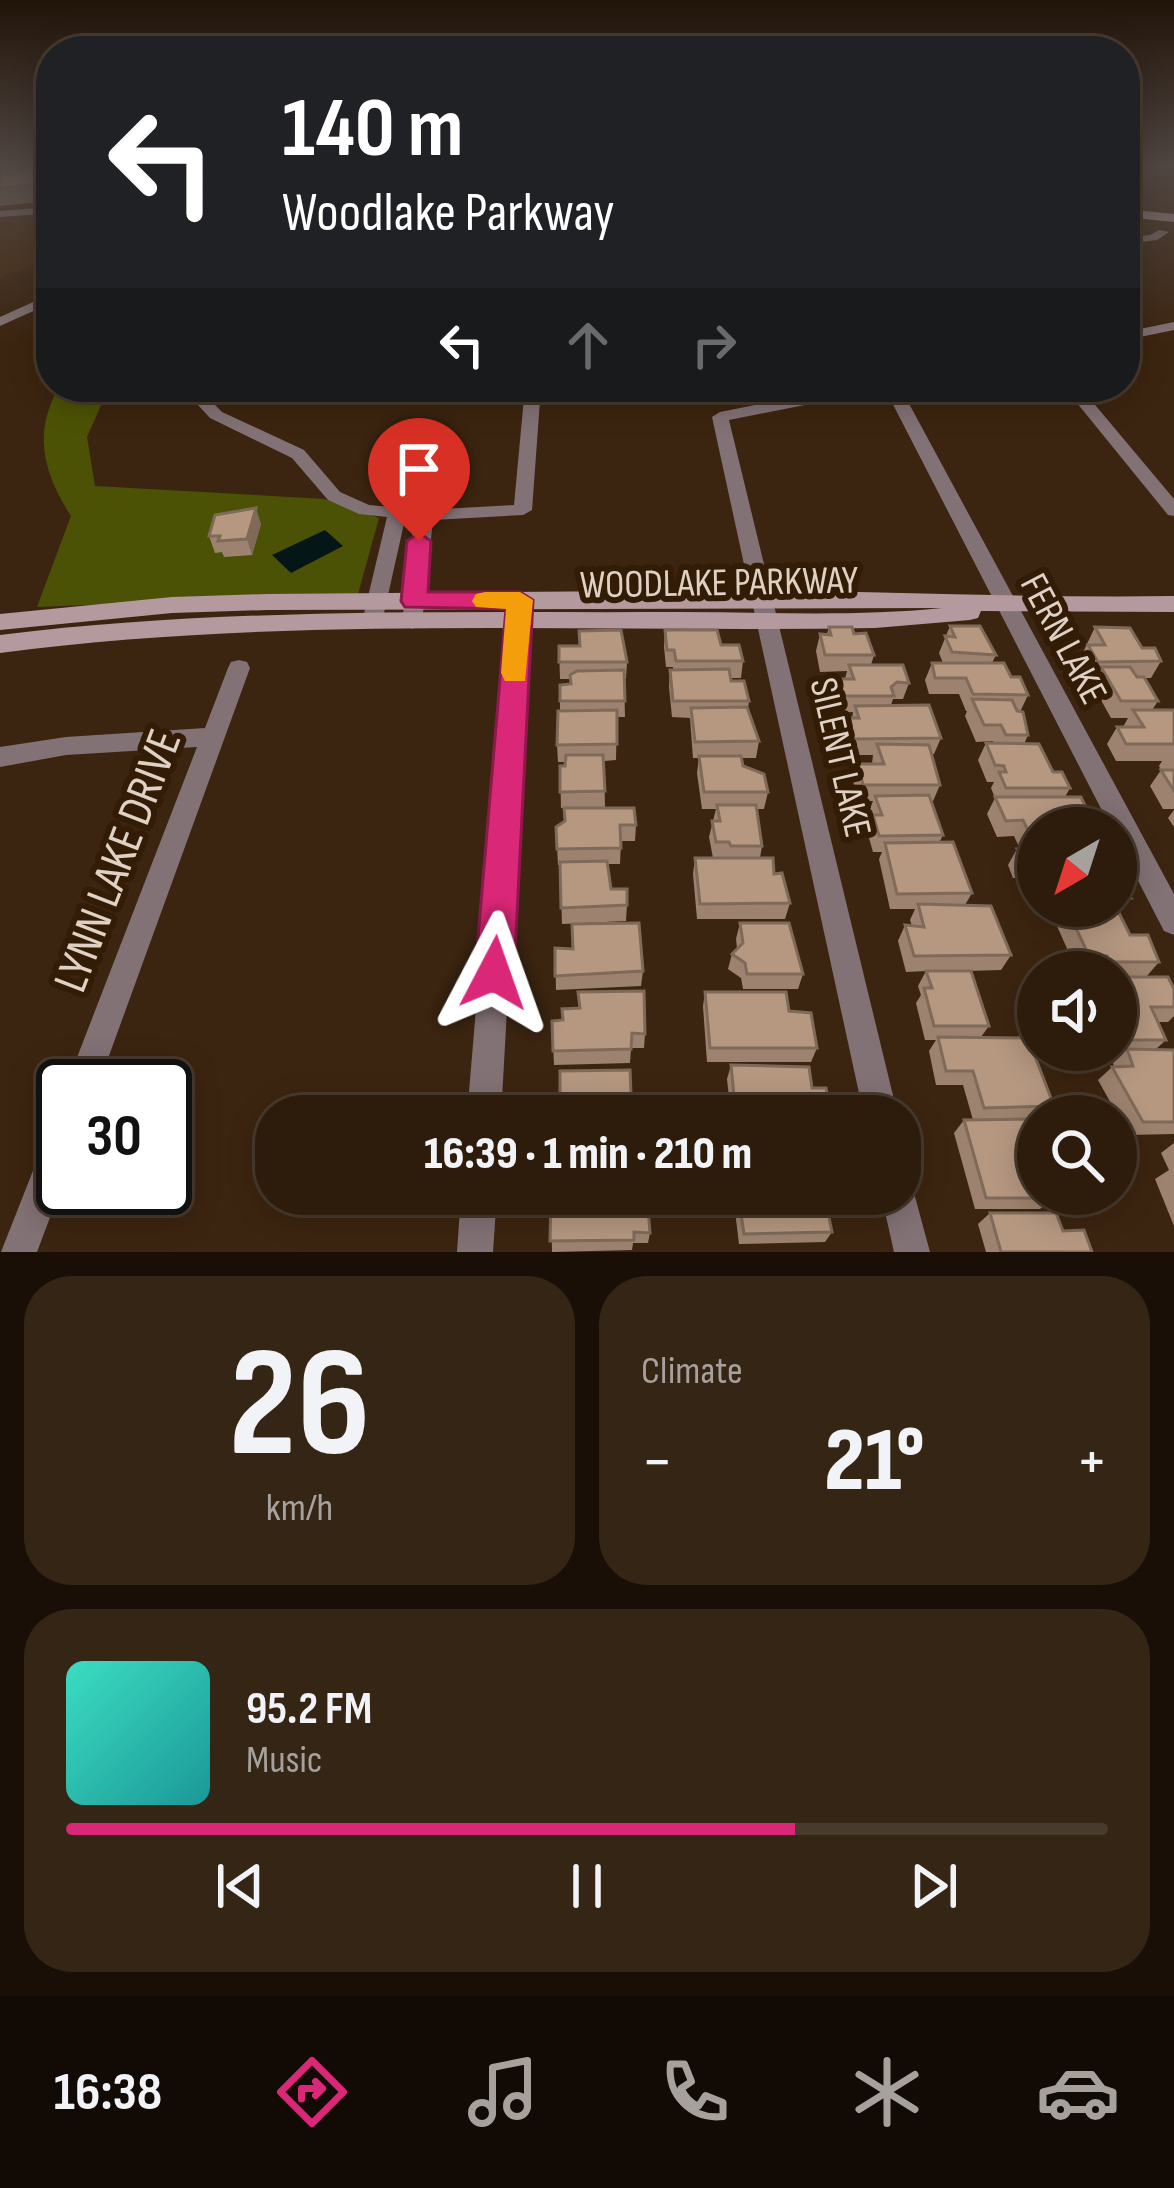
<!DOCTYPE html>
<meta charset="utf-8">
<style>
:root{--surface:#2d1c0c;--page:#352515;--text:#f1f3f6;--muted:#a7a19d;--line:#483a2d;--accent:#db2777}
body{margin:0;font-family:"Sofia Sans Condensed",sans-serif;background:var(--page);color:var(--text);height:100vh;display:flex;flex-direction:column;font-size:45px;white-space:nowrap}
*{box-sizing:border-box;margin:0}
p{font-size:39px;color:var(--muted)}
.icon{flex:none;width:66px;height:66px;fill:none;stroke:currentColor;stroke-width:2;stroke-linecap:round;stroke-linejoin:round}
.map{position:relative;height:1252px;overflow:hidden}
.details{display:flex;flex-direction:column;gap:24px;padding:24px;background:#190f07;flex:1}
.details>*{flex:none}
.guide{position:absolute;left:36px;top:36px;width:1104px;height:366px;border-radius:48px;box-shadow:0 6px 30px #0003,0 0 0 3px var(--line);background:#202124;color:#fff;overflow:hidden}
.needle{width:78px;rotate:219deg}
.buttons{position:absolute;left:1017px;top:807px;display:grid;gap:24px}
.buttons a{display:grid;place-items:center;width:120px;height:120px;border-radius:50%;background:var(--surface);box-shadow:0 6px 30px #0003,0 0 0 3px var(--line);font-size:60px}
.speed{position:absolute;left:36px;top:1059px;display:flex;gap:24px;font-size:60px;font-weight:700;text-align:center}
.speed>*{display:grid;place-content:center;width:156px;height:156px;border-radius:50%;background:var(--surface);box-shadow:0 6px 30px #0003,0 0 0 3px var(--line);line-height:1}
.speed .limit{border:6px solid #111;border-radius:18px;background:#fff;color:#111}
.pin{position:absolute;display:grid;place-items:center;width:102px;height:102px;color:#fff;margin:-123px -51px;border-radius:50% 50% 50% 0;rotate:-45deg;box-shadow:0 0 12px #0007}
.pin .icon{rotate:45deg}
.me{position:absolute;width:132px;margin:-66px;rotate:4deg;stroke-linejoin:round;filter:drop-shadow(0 0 9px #0008)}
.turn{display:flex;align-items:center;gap:42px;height:252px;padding:0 48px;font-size:54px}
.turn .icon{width:156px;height:156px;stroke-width:2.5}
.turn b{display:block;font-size:84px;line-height:102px}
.lanes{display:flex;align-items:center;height:114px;padding:0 48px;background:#0003;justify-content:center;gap:60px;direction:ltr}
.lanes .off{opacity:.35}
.big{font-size:90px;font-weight:800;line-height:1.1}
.details .widget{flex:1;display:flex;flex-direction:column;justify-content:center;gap:18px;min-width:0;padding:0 42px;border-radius:48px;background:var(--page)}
.details .dial{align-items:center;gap:0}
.dial b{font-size:156px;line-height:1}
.song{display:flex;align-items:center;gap:36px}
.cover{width:144px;height:144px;border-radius:18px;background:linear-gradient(135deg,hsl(170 70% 55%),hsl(180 70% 35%))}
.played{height:12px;border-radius:6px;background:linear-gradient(90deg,var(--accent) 70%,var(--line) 70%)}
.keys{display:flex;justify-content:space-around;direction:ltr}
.heat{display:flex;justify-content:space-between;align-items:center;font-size:66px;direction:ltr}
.details .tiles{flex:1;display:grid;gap:24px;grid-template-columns:1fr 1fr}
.widget:last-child{grid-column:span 2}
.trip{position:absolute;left:255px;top:1095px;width:666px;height:120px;border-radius:48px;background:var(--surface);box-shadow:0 6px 30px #0003,0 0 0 3px var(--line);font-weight:800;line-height:120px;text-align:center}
.dock{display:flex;height:192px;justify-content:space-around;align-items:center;background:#120b05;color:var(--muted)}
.dock .icon{width:84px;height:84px}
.dock .current{color:var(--accent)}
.dock b{font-size:54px;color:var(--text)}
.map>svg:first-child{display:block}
</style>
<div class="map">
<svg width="1174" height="1252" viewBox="0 0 1174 1252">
<rect width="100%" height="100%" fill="#3c2510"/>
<path fill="#462a0e" d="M0,167H51V261L0,277Z"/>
<path fill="#4c5205" d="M59,387H109L87,437L95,486L325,499L379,518L358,594L37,607L71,516C44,474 32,434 59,387Z"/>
<path fill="#051617" d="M325,530L343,546L291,573L272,555Z"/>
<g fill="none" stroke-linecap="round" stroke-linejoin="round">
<path stroke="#051617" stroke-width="3" d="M1125,167L1174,171"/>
<path stroke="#837275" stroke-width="6" d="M0,214L51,210"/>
<path fill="#837275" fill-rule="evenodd" d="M1159,230L1169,232L1157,240L1125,244V238L1150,235Z
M51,294V303L0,326V317Z
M1174,322V330L1125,340V332Z
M197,387H213L214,404L222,412L304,450L340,492L369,505L424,510L514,505L525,387H541L532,510L523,515L433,520L422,622L412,629L402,622L414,520L405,519L382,622L372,629L365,627L362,622L387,517L359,514L328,500L292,458L210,418L198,405Z
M847,387H878L870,392L729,420L898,1116H864L712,417L720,412Z
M884,387H900L1174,894V935L1164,931L1116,838V828H1111Z
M1064,387H1080L1174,499V516L1168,515Z
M520,595L530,602L501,1116H467L510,602Z
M239,660L247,662L250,668L98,1086H66L197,747L66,755L0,767V747L66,737L205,728L228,668L231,662Z
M63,1120V1183L37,1252H1L51,1125Z
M900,1177L911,1182L930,1252H894L881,1194H900Z
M461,1194H497L493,1252H457Z"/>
<path fill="#b4999f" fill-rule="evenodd" d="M1125,209L1174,214V222L1125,217Z
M763,590C900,592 1037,598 1174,596V612L981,611L978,618L970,620L875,628C583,633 291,615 0,653V635C225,607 450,613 676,612C765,612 854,617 942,608L267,610L172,613L0,630V614L172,597L267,594Z"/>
</g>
<path fill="#9d836f" d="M261,524L252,555L224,557L222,552L215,553L209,536Z
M950,626L996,655L992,663L1011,677L1028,695L1020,712L1028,735L1024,744L1070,788L1065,797L1095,826L1094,828H1038V906H1116V874L1131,898L1119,913L1130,935L1159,962L1146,977L1174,989V1016L1168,1022H1158L1166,1040L1156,1049L1174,1050V1134L1128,1135L1126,1131L1119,1137H1116V1116H1102L1117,1114L1098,1080L1112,1067L1114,1066L1113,1063L1122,1054H1097L1095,1050H1116V972L1077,971L1057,926L1066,913H1034L1025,892L1030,884L1027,878H1013L1008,865L1017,849H1020L1014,836L997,837L987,814L995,798L991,788L994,782H987L978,760L986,743L994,744L993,741L976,742L965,716L967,711H966L959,694H929L925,680L932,663H943L939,653Z
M829,627L854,634L874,655L871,665L909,683L903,699H893L891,705L941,738L934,754H932L940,785L933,801H931L943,835L939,843L972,893L965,905L1011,955L1001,970L966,971L989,1026L981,1037L1054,1106L1045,1116H1038V1120H1027L1053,1198L1040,1209H975L954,1133L964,1120H973L963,1085H936L929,1051L936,1040H925L916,1003L921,995L918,986L926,971L906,972L898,941L905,925L912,926L910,920L915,909H890L879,859L882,852H873L867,831L872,819L869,812L873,801H857L853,780L858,764H872L873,755H845L840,735L844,718H852L853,712L833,713L828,695L833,679H845L847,671L820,672L816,651L820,634H827Z
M1095,627L1142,648L1161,661L1151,678H1145L1158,701L1152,710H1174V809H1163L1150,786L1161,770L1159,766L1162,761H1116L1107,744L1117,727H1123L1128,718H1111L1092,684L1095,678H1089L1079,661Z
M665,630L721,645L743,661L741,678H731V681L749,701L748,708L759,741L756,758H742L743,766L768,792L764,809H756L762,846L760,858L774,874L790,903L785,919H697L693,874L695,858H713L709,837L716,809H702L697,773L699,758H693L690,718L672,717L669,687L670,670H673V667H666L664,647Z
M559,646L627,662L626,679H624L625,717H617L616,760L604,761L605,807L636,825L635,841H621L620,864H608L611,889L627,905L626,921L562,924L560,865H558L556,827L564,822V808H561L560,766H565L566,762H558L557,745L560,711V685L570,684V679H560Z
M1174,810V827L1168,818Z
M740,923L803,974L798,989H743L741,978L728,969L732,954L737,948L736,939Z
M555,948L643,971L641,986L556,990Z
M705,992L789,1011L817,1048L811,1062H707L703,1006Z
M552,1021L645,1034L644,1048H631L630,1063L554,1065Z
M731,1065L812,1088L832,1116H731L727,1079Z
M1174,1143V1226L1155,1179L1169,1170L1161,1153Z
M551,1194L650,1233L648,1243H633L632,1250L552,1252Z
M737,1194H839L837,1198L825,1199L832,1232L825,1242L739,1244L734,1203Z
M990,1213L1063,1231L1092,1252H986L978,1224Z"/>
<path fill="#7f6a5a" d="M51,171V197L48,201L0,206V188Z
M256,508L261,524L252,555L247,539Z"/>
<path fill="#b69881" stroke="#7f6a5a" stroke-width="3" d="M0,167H51V171L41,184L0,188Z
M256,508L247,539L218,541L220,536H209L215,515Z
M950,626H980L996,655L952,652L945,636L955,637Z
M829,627H852L854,634L866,633L874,655H825L820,634L831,635Z
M1095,627L1130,628L1142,648H1155L1161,661L1098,662L1088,645H1105Z
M621,630L627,662H559V646H580L579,631Z
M665,630H717L721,645H739L743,661H676L674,650H667Z
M932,663H1004L1011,677H1020L1028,695L973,694L966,678H935Z
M849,665H903L909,683L897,682L891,687L894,696H838L833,679H854Z
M1101,667H1130L1137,677H1144L1158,701H1121Z
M729,669L731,681H744L749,701H673L670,670Z
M624,670L625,701H560V685L571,684L570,675L577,671Z
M972,699L1012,700L1017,711L1023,712L1028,735H1006L1001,725H984Z
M929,705L941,738L850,739L844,718H859L855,706Z
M747,707L759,741L695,742L691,708Z
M617,710V744L557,745L558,711Z
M1133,710H1174V744H1126L1117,727H1144Z
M986,743L1039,744L1053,772H1062L1070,788H1006L999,772H1006L1004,766L995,765Z
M877,744L929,745L940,785H863L858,764H884Z
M566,755H603L605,791L560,792V766H565Z
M699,756H741L743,766L764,774L768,792H704Z
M1161,770H1174V791Z
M929,795L943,835L879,836L873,815H882L875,796Z
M995,797H1081L1095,826H1089L1090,828H1038V837H1031L1023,820L1006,821Z
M717,805H756L762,846H731L729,842H716L712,821H720Z
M564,808H634L636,825H620L621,848L557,849L556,827L565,821Z
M953,842L972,893L897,894L885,843Z
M1038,848V864L1022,862L1017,849Z
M695,858H773L774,874L782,873L790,903L700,904Z
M607,861L611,889H627V905L561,908L560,862Z
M1116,874L1131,898H1116Z
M918,904L991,906L1011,955L914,956L905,925L924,927Z
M1068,911H1118L1130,935H1148L1159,962H1109L1107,956H1089Z
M639,923L643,971L555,976V948L573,949L572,924Z
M740,923H789L803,974H747L745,963L732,954L743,943Z
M926,971H971L989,1026H934L924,988H932Z
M1116,977H1168L1174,989V1007H1151L1166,1040H1116Z
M644,991L645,1034L632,1033L631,1049L553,1051L552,1021L563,1020L562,1009L580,1008L578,992Z
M705,992H786L789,1011L811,1013L817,1048H710Z
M938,1037L1028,1038L1054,1106L984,1108L973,1071H946Z
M1127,1049L1174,1050V1122H1143L1112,1067L1133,1066Z
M731,1065L809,1067L812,1088H826L832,1116H736Z
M630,1070L632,1116H553V1101H560V1071Z
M1104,1114H1119L1127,1131H1116V1116H1104Z
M1026,1119L1038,1154V1194H1052L1053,1198H986L964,1120Z
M551,1194H647L650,1233L634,1232V1240L550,1241Z
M738,1194H824L832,1232L744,1234Z
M990,1213H1056L1063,1231L1084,1230L1092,1252H1001Z"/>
<linearGradient id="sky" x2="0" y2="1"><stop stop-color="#211409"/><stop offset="0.49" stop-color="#504642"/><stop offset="1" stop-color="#504642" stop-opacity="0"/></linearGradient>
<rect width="1174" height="342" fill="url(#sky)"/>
<path fill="#db2777" stroke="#8e194d" stroke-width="3" d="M419,533L431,541L428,592H520L533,600L514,973L508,986L494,991L481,986L475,973L506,609L405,607L401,601L407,541Z"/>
<path fill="#f59e0b" d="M485,592H520L533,600L525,681H505L501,673L506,609L476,607L472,601L476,594Z"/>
<g text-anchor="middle" stroke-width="12" stroke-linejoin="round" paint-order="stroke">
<g font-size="39" fill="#e0d1c5" stroke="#321c06">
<text transform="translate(719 581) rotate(-1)" y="14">WOODLAKE PARKWAY</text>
<text transform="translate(1065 638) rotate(62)" y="14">FERN LAKE</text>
<text transform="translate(842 757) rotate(77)" y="14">SILENT LAKE</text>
</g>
<g font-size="48" fill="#e0d1c5" stroke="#321c06">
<text transform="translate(116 860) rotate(-69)" y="17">LYNN LAKE DRIVE</text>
</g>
</g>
</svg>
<div class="buttons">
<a><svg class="needle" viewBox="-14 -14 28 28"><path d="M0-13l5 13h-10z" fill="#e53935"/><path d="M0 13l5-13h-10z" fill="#a7a19d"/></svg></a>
<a><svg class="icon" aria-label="sound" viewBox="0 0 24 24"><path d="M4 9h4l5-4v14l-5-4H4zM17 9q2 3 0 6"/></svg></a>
<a><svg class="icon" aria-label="search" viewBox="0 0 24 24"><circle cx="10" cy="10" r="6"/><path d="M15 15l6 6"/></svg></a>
</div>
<div class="speed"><div class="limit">30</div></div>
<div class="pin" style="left:419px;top:541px;background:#d93025"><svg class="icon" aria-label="arrive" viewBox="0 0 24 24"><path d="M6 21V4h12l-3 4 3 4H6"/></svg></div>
<svg class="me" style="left:494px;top:973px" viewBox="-20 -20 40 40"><path d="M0-17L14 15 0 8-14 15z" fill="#db2777" stroke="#fff" stroke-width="4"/></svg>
<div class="trip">16:39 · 1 min · 210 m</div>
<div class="guide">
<div class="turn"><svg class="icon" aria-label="left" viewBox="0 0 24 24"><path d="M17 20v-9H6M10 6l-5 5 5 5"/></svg><div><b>140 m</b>Woodlake Parkway</div></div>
<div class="lanes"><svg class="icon" aria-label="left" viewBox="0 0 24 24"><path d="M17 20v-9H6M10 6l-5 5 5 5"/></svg><svg class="icon off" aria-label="ahead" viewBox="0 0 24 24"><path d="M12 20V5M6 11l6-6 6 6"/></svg><svg class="icon off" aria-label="right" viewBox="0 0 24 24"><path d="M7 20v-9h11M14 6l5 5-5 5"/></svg></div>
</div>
</div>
<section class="details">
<div class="tiles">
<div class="widget dial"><b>26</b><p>km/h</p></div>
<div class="widget"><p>Climate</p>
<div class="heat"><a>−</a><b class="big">21°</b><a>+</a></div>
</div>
<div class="widget">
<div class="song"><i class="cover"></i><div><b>95.2 FM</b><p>Music</p></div></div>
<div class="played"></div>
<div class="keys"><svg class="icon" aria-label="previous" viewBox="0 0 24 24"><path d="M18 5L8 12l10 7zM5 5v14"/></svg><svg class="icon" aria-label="pause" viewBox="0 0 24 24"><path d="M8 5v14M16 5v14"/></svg><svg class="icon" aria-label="next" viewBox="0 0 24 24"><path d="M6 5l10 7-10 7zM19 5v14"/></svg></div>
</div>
</div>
</section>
<nav class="dock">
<b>16:38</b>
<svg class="icon current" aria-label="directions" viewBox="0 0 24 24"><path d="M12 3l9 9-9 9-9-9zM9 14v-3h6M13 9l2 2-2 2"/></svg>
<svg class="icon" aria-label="music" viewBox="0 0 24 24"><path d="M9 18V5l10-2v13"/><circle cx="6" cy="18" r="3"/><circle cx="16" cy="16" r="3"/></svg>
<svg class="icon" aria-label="phone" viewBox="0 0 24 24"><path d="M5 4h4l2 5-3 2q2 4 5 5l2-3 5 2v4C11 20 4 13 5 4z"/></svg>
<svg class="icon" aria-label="climate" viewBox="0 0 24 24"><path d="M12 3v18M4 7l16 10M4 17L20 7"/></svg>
<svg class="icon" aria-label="car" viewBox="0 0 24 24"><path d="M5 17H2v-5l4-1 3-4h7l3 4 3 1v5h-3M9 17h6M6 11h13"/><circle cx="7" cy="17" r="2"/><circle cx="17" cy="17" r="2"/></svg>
</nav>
